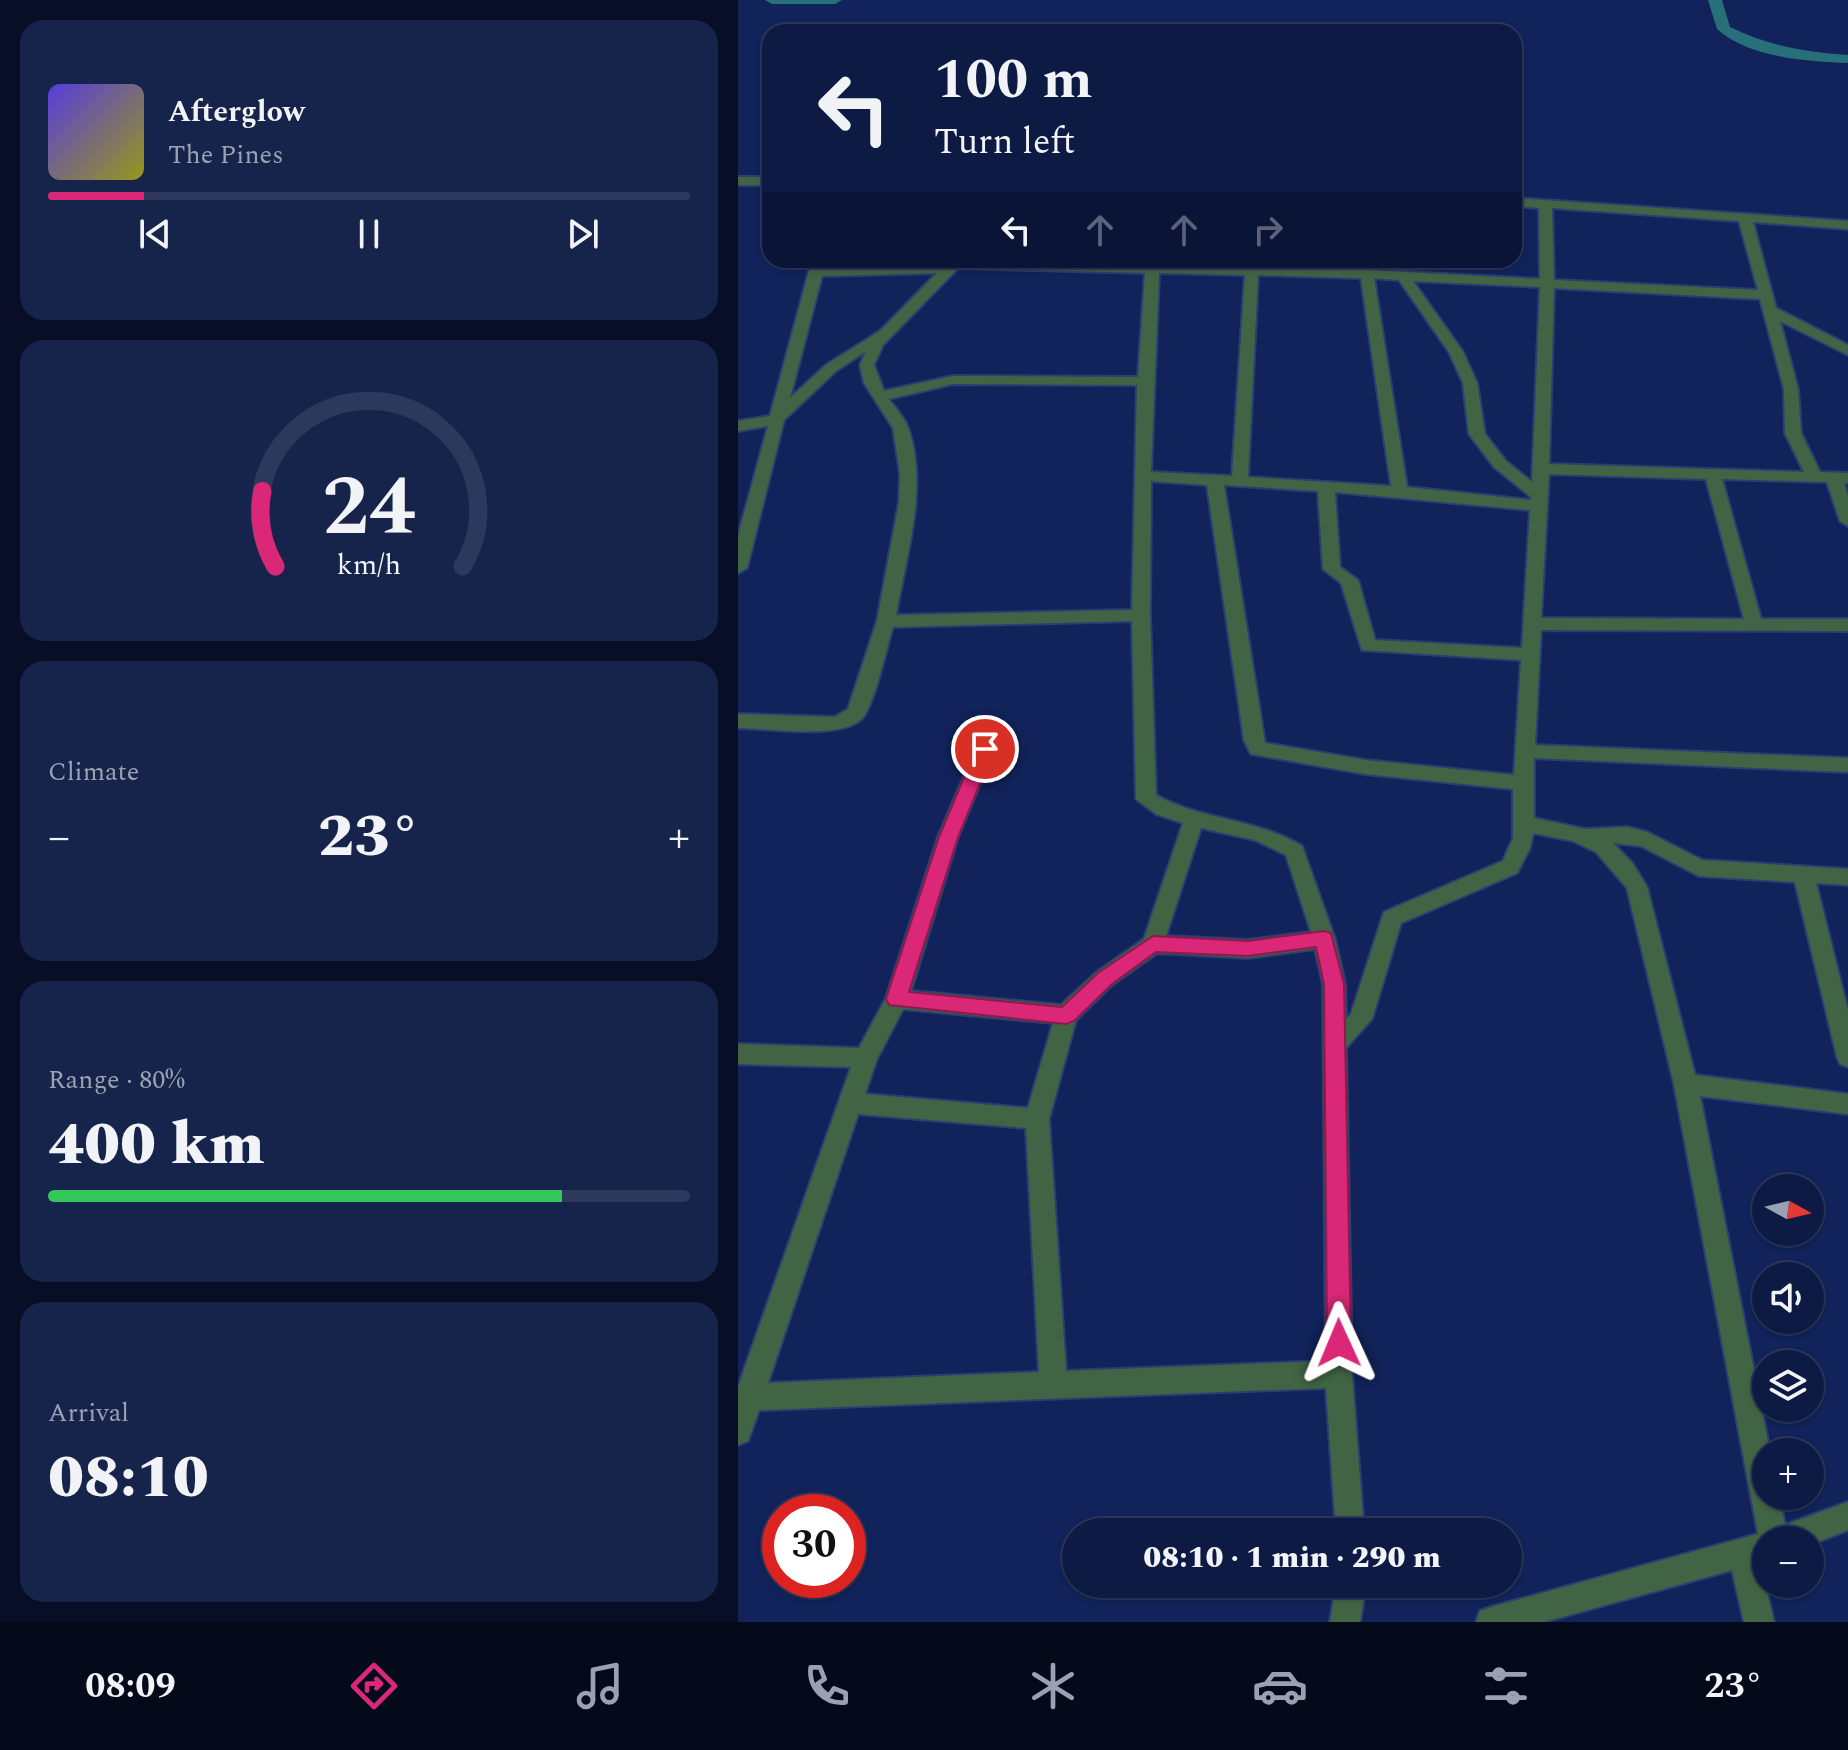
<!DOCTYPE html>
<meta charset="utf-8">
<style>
:root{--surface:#0d1a44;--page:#16234b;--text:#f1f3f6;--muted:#9aa1b2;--line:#2d385d;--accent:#db2777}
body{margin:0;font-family:Spectral,serif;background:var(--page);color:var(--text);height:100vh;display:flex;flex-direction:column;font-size:30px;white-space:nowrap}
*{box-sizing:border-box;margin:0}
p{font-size:26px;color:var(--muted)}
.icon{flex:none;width:44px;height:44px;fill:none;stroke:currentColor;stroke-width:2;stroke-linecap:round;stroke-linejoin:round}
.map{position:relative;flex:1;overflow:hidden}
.sheet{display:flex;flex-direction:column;gap:20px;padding:20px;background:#070e25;width:738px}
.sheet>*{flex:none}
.hud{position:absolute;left:24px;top:24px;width:760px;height:244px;border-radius:24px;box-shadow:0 2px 6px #0004,0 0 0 2px var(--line);background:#0d1a44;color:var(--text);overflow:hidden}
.needle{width:52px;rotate:98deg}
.fabs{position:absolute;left:1014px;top:1174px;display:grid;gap:16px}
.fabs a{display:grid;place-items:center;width:72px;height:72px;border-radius:50%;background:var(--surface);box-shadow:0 2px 6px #0004,0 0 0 2px var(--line);font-size:40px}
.speed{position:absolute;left:24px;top:1494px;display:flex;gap:16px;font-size:40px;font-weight:700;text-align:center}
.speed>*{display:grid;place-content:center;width:104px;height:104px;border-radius:50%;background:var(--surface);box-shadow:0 2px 6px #0004,0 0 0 2px var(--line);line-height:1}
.speed .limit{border:12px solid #d22;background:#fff;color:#111}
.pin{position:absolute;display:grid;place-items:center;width:68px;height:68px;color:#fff;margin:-34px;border:4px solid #fff;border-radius:50%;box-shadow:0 2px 8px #0007}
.me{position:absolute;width:88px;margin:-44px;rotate:359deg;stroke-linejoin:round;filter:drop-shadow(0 0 6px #0008)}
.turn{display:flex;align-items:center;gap:28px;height:168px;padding:0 40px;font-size:36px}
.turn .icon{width:104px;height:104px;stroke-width:2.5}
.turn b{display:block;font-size:56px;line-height:68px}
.lanes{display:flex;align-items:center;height:76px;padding:0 40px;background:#0003;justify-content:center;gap:40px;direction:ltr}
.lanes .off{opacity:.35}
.big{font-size:60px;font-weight:800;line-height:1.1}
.sheet .card{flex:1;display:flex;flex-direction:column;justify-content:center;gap:12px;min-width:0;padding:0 28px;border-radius:24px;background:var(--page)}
.sheet .dial{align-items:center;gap:0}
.dial svg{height:208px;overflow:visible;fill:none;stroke:var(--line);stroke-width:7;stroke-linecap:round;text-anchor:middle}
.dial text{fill:var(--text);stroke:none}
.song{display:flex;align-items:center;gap:24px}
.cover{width:96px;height:96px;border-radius:12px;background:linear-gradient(135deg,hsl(250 70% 55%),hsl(60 70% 35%))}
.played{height:8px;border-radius:4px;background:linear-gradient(90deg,var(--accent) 15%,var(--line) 15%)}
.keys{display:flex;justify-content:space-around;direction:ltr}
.heat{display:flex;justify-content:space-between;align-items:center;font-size:44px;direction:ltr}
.charge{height:12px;border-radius:6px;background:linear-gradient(90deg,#34c759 80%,var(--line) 0)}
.trip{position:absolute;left:324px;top:1518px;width:460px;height:80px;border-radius:40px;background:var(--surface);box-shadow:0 2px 6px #0004,0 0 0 2px var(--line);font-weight:800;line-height:80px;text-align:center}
.dock{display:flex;height:128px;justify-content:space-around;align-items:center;background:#050a1b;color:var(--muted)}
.dock .icon{width:56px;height:56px}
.dock .active{color:var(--accent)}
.dock b{font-size:36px;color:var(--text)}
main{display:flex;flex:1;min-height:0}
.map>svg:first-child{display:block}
</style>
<main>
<section class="sheet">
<div class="card">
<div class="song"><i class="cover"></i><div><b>Afterglow</b><p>The Pines</p></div></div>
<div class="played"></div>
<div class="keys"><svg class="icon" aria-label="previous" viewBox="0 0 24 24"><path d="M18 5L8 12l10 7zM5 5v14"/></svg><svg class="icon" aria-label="pause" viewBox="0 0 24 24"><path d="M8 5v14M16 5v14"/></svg><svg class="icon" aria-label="next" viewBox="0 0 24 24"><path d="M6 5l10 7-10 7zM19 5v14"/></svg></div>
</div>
<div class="card dial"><svg viewBox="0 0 100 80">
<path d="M14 69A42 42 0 1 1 86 69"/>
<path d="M14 69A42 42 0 0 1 9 40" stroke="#db2777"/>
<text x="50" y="56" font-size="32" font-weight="700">24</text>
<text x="50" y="72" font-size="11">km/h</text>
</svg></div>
<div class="card"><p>Climate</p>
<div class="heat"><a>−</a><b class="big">23°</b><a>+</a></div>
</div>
<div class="card"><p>Range · 80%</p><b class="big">400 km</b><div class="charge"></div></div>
<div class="card"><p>Arrival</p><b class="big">08:10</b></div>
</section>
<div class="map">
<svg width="1110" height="1622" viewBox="0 0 1110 1622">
<rect width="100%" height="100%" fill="#11235a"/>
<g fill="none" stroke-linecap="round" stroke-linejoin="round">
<path fill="#287079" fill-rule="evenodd" d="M27,0H104L97,4H34Z
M970,0H984L992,27C1031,46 1067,52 1110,55V63C1069,61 1011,58 979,29Z"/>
<g stroke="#2d3e70" stroke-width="4">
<path id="minor" d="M0,177H32V185H0Z
M776,198L1110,221V229L1015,222L1038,308L1110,345V355L1042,321L1060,389L1063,433L1082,472L1110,473V483H1106L1110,496V526L1102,521L1089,482L984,479L1023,619H1110V631L803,630L797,745L1110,758V772L796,758V818L847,829L889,827L909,832L964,860L1110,869V885L1078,883L1110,1011V1067L1102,1064L1099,1057L1057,882L961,876L903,846L875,843L895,864L909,887L957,1075L1110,1094V1114L962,1096L1032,1452H1028V1496H1041L1047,1525L1110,1502V1530L1072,1545V1540H1028V1560L1022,1562L1036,1622H1006L994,1570L806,1622H738L742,1611L753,1607L1020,1534L936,1084L889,888L858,852L835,841L795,833L792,848L779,873L663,923L634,1019L608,1048L614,1374L626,1532H598L588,1388L21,1410L10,1441L0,1445V1387L113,1067L0,1064V1044L121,1048L148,998L200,837L250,720L257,718L266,725L220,837L173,991L323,1005L359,972L406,939L445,823L418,814L398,799L394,621L155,627C148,649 138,698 126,716C109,741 29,728 0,728V714L97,717L110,709L139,621L161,502L162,474L155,428L126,383L122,365L128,351L98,371L46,420L9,568L0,573V536L30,426L0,431V421L32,416L74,260H88L86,268L207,265L212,260L408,265V260H422L421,265L629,270L802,279L801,208L776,206ZM814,208L1001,221L1020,290L816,280ZM220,268L407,273L400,377L215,376L146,391L136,365L145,345ZM199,273L142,331L88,365L52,398L84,276ZM421,273L507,275L494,476L413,472ZM520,275L623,278L653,486L510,477ZM636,278L661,280L711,352L725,383L731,434L756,467L793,497V500L669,487ZM675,281L802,287L794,482L768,461L747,434L739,383L725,352ZM816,288L1022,299L1046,389L1047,433L1066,472L811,464ZM215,384L399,385L394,610L158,615C168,556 190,489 171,430C168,419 157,408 151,399ZM811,474L968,479L1006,619L803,618ZM413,481L469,485L506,740L513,754L627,774L775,789V838L765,861L646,912L613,1014L608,1019L607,984L597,939L564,846C518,818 464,821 418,795L412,615ZM486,485L580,491L585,569L603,583L624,650L783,660L776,775L627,760L527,743ZM597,492L792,510L784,648L637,640L620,580L602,567ZM463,828L517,840L548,855L573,932L510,940L428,936ZM577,949L585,984L588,1361L328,1371L311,1119L338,1020L375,984L419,953L510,958ZM165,1009L315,1023L290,1108L127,1094L139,1059ZM120,1114L288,1128L301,1372L30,1383Z
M598,1584H628L622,1622H592Z"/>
</g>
<use href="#minor" fill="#416544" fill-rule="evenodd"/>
</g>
<path fill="#db2777" stroke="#8e194d" stroke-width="2" d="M247,743L256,749L220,837L171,992L324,1007L360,973L415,936L510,941L586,931L593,933L606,984L613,1343L609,1351L601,1354L593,1351L589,1343L586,984L578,947L510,956L418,952L374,984L336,1021L328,1024L151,1005L148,999L201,837L238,749Z"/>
</svg>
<div class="fabs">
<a><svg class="needle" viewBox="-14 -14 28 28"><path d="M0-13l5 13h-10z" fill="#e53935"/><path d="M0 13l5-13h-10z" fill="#9aa1b2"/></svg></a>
<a><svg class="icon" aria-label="sound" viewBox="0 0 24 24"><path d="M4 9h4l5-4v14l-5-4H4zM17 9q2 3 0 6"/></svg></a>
<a><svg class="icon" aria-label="layers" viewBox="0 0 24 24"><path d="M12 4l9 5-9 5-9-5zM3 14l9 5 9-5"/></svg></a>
<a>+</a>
<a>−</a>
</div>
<div class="speed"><div class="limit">30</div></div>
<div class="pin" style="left:247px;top:749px;background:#d93025"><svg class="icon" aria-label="arrive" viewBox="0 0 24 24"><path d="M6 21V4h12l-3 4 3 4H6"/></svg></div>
<svg class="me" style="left:601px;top:1343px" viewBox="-20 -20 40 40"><path d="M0-17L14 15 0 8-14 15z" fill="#db2777" stroke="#fff" stroke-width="4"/></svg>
<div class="trip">08:10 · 1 min · 290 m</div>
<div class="hud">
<div class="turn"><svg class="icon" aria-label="left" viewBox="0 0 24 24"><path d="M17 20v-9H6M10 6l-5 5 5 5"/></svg><div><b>100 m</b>Turn left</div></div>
<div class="lanes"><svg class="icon" aria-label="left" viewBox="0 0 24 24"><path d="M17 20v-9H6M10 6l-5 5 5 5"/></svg><svg class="icon off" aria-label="ahead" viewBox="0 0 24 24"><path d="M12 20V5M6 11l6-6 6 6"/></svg><svg class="icon off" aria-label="ahead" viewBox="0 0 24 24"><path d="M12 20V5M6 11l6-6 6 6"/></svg><svg class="icon off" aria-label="right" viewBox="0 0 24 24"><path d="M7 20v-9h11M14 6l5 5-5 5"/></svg></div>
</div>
</div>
</main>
<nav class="dock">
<b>08:09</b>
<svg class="icon active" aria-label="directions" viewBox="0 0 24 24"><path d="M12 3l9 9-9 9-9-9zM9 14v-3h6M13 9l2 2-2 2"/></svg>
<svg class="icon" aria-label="music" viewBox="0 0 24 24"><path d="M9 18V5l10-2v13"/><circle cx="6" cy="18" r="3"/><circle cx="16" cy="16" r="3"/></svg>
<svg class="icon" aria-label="phone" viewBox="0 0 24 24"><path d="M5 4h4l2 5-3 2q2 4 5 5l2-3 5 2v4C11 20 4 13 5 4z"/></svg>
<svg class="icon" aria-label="climate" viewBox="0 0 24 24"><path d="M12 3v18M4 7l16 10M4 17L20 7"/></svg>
<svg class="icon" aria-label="car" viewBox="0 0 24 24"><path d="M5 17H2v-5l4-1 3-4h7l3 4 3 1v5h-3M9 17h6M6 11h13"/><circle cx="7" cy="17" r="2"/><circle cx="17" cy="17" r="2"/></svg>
<svg class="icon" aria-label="filters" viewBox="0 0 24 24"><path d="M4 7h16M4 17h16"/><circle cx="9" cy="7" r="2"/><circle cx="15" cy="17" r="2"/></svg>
<b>23°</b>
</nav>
